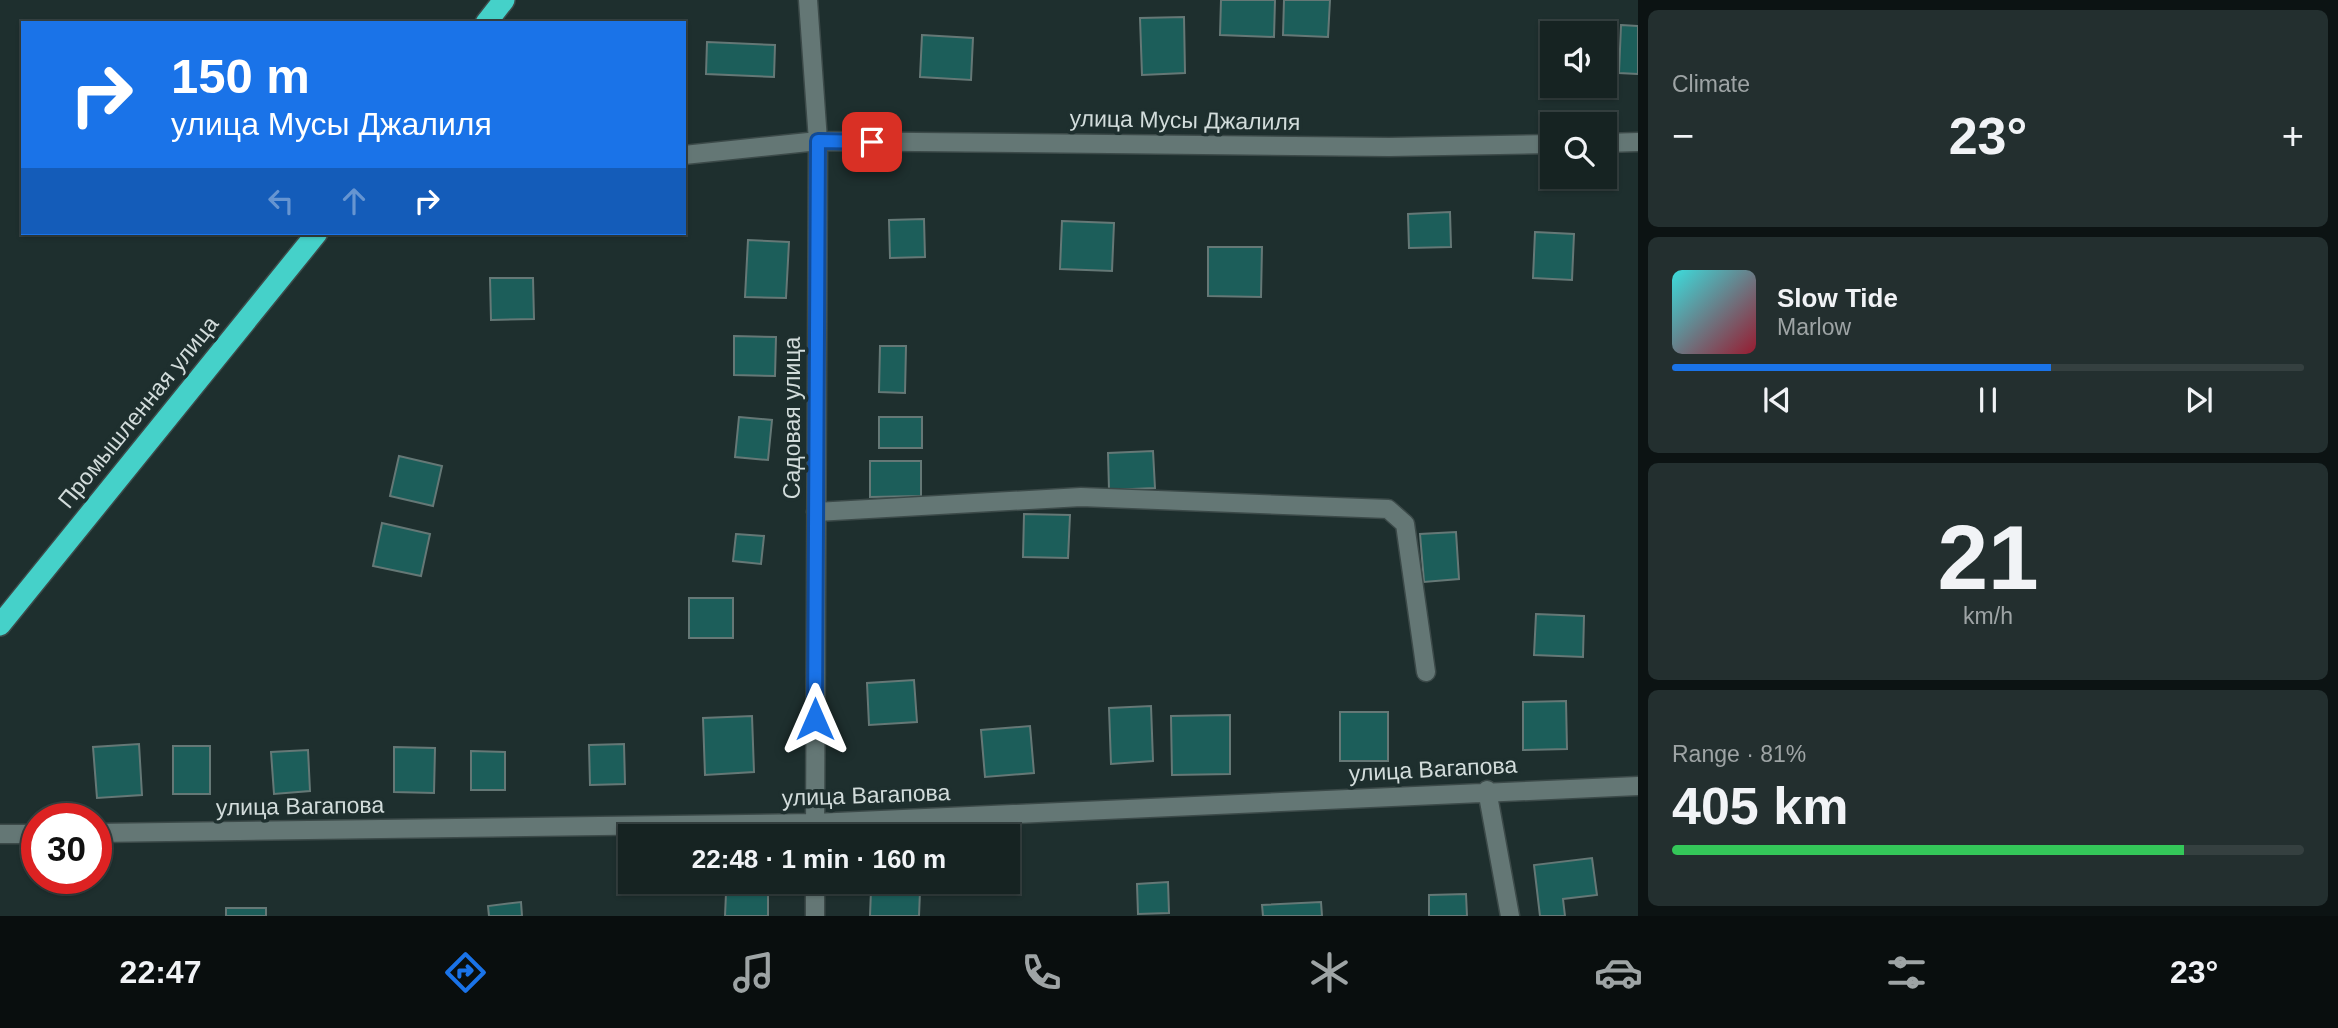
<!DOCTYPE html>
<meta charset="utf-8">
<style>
:root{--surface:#162322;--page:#232f2f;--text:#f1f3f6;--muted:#9ea4a5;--line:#354040;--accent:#1a73e8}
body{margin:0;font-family:Helvetica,sans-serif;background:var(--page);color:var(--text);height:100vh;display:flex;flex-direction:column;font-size:26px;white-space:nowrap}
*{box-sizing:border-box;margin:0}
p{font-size:23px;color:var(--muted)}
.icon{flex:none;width:38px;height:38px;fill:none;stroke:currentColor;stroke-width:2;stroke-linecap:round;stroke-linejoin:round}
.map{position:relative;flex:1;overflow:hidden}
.drawer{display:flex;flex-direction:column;gap:10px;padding:10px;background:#0c1313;width:700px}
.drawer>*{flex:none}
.top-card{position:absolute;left:21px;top:21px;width:665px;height:214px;border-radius:0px;box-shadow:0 2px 5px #0004,0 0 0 2px var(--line);background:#1a73e8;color:#fff;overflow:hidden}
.controls{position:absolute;left:1540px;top:21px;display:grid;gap:14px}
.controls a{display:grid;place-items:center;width:77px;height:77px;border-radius:0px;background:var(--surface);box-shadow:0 2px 5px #0004,0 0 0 2px var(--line);font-size:35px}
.speed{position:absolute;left:21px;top:803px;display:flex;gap:14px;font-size:35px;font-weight:700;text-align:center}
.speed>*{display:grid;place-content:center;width:91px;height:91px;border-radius:50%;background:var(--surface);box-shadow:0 2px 5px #0004,0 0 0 2px var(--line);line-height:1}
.speed .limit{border:10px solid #d22;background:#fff;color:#111}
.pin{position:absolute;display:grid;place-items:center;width:60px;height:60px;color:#fff;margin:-30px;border-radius:14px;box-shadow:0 4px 10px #0006}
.me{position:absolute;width:77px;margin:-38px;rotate:0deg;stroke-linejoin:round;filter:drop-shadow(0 0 5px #0008)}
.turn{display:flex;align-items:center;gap:24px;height:147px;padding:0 35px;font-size:32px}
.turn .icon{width:91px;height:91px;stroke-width:2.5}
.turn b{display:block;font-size:49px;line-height:60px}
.lanes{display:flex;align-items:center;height:66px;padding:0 35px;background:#0003;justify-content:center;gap:35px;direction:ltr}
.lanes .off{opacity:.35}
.big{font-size:52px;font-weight:700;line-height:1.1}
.drawer .widget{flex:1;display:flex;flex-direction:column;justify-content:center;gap:10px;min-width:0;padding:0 24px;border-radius:10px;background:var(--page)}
.drawer .dial{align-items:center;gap:0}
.dial b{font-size:91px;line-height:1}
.song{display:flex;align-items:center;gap:21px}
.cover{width:84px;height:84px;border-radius:10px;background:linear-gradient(135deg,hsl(180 70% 55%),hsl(350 70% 35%))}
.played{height:7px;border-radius:4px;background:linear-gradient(90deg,var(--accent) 60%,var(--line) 60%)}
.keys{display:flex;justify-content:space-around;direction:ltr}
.heat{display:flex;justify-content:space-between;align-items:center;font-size:38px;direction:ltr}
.charge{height:10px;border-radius:5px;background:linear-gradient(90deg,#34c759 81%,var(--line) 0)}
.trip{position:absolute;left:618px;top:824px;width:402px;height:70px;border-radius:0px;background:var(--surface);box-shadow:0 2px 5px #0004,0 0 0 2px var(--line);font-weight:700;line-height:70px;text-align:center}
.tabs{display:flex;height:112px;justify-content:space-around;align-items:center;background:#090e0e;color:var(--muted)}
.tabs .icon{width:49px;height:49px}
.tabs .current{color:var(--accent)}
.tabs b{font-size:32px;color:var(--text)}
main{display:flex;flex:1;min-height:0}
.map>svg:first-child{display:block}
</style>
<main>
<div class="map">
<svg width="1638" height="916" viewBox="0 0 1638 916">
<rect width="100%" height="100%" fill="#1e2f2e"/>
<path fill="#1c5e5a" stroke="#657876" stroke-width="2" d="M1221,0H1275L1274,37L1220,35Z
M1284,0H1330L1328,37L1283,35Z
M1184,17L1185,73L1142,75L1140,18Z
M1621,25L1638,26V74L1619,73Z
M922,35L973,38L971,80L920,77Z
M707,42L775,45L774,77L706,74Z
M1450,212L1451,247L1409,248L1408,214Z
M924,219L925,257L890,258L889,220Z
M1062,221L1114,223L1112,271L1060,269Z
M1535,232L1574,234L1572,280L1533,278Z
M748,240L789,242L786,298L745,297Z
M1208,247H1262L1261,297L1208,296Z
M490,278H533L534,319L491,320Z
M734,336L776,337L775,376L734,375Z
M880,346H906L905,393L879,392Z
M739,417L772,420L768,460L735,457Z
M879,417H922V448H879Z
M1153,451L1155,488L1109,490L1108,453Z
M399,456L442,466L433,506L390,496Z
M870,461H921V496L870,497Z
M1024,514L1070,515L1068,558L1023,557Z
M382,523L430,534L421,576L373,566Z
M1456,532L1459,579L1424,582L1420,534Z
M736,534L764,536L761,564L733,561Z
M689,598H733V638H689Z
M1536,614L1584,616L1583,657L1534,655Z
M914,680L917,722L869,725L867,683Z
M1566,701L1567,749L1523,750V702Z
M1151,706L1153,761L1111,764L1109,708Z
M1340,712H1388V761H1340Z
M1230,715V774L1172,775L1171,716Z
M752,716L754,772L705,775L703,718Z
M1030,726L1034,773L985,777L981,730Z
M139,744L142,795L97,798L93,747Z
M624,744L625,784L590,785L589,745Z
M173,746H210V794H173Z
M394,747L435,748L434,793L394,792Z
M308,750L310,791L274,794L271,752Z
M471,751L505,752V790H471Z
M1592,858L1597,895L1563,899L1565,916H1540L1534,865Z
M1168,882L1169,913L1138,914L1137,884Z
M871,890L920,891L919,916H870Z
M726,893L768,895V916H725Z
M1466,894L1467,916H1429V895Z
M521,902L522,916H489L488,906Z
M1321,902L1322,916H1263L1262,905Z
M226,908H266V916H226Z"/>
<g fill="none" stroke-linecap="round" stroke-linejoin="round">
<g stroke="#3c4a49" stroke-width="21">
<path id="minor" d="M808,0L818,141L815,836
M1605,143L1638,142
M684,155L818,141L1389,147L1552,144
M816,512L1081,497L1388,509L1405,524L1426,672
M1487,790L1510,916
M96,833L815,823L1638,786
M0,834H37
M815,882V916"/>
</g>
<g stroke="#3c4a49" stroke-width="24">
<path id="highway" d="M486,23L504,0
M0,625L317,233"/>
</g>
<use href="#minor" stroke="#647775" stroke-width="18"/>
<use href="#highway" stroke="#45d1c9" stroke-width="21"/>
</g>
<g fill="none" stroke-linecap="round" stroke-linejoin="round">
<g stroke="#114b97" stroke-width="18">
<path id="route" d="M815,719L818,141L872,142"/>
</g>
<use href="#route" stroke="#1a73e8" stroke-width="12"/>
</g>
<g text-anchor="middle" stroke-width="7" stroke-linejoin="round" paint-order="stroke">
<g font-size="23" fill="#d2dcdb" stroke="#1e2f2e">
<text transform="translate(1185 120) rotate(1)" y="8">улица Мусы Джалиля</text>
<text transform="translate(138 412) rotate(-51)" y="8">Промышленная улица</text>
<text transform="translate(792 418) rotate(-90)" y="8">Садовая улица</text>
<text transform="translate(1433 769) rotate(-3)" y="8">улица Вагапова</text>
<text transform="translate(866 795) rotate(-2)" y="8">улица Вагапова</text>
<text transform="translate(300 806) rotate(-1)" y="8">улица Вагапова</text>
</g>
</g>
</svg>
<div class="controls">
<a><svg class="icon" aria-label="sound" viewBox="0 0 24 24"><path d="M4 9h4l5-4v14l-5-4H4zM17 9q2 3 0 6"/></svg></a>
<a><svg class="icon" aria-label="search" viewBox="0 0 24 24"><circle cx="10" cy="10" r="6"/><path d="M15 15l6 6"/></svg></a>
</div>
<div class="speed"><div class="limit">30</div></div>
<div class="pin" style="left:872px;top:142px;background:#d93025"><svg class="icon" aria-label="arrive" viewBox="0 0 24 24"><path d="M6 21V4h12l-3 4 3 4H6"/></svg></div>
<svg class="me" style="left:815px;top:719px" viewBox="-20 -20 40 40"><path d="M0-17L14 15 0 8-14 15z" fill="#1a73e8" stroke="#fff" stroke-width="4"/></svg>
<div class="trip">22:48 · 1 min · 160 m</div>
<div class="top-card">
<div class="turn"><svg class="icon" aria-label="right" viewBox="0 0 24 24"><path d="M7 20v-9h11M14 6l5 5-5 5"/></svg><div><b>150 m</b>улица Мусы Джалиля</div></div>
<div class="lanes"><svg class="icon off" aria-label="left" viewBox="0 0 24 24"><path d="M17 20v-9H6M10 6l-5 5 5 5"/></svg><svg class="icon off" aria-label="ahead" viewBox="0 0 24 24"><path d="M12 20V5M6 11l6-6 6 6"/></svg><svg class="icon" aria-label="right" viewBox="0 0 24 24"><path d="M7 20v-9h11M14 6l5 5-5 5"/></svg></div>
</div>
</div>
<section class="drawer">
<div class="widget"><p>Climate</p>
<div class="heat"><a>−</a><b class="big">23°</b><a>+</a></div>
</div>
<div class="widget">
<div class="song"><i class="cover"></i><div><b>Slow Tide</b><p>Marlow</p></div></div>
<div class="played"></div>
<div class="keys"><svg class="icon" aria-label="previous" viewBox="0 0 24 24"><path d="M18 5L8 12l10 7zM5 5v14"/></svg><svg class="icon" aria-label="pause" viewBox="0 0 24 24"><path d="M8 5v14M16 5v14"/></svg><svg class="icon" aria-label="next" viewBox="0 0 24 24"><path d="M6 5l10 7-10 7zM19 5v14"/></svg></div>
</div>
<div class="widget dial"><b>21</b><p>km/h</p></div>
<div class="widget"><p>Range · 81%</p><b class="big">405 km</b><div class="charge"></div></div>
</section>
</main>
<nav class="tabs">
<b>22:47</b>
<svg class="icon current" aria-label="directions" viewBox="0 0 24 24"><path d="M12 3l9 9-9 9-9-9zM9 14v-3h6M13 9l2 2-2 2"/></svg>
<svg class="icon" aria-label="music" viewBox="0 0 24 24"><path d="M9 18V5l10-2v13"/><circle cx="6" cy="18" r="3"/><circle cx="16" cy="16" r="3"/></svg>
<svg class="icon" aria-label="phone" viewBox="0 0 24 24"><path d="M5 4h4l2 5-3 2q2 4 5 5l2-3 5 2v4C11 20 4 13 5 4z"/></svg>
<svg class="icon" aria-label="climate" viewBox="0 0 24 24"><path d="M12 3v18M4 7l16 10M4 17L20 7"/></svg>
<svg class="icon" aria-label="car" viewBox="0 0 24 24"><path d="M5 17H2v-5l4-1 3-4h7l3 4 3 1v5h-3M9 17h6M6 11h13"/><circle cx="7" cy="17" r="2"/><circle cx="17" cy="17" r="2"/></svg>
<svg class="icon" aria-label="filters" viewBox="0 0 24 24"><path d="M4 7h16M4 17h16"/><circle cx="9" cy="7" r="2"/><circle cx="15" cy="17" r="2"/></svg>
<b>23°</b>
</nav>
